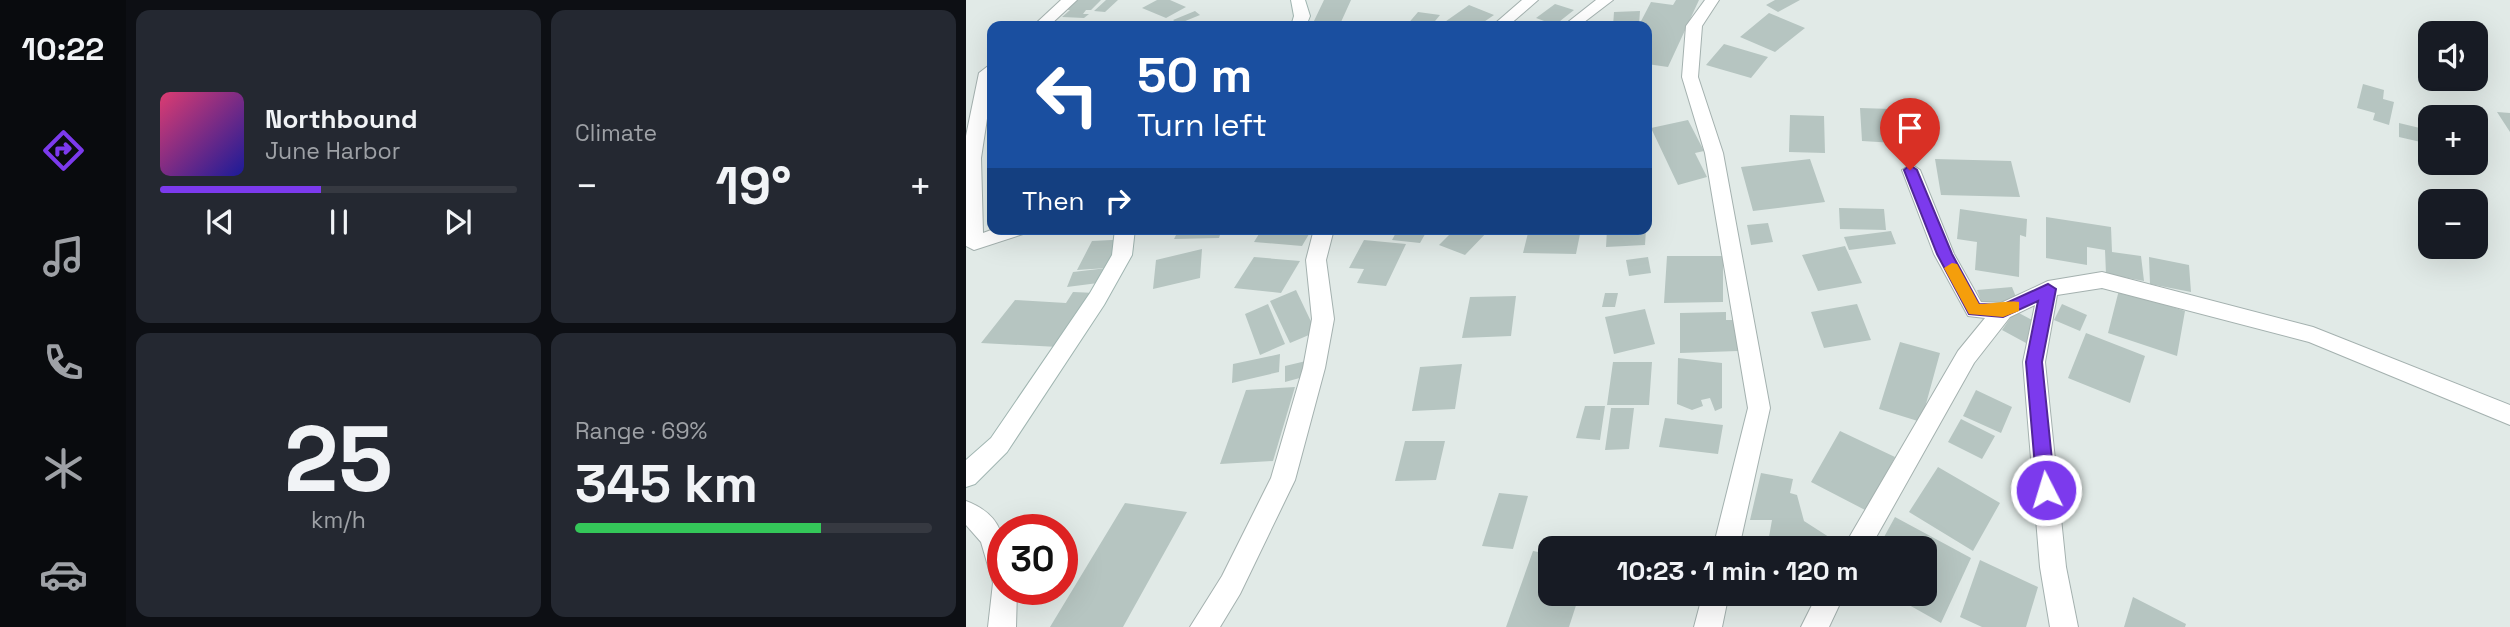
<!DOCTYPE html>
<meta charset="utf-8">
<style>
:root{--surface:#171b24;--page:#242831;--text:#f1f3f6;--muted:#9ea1a6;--line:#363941;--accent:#7c3aed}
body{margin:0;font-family:"Space Grotesk",sans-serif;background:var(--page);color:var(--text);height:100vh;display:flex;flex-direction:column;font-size:26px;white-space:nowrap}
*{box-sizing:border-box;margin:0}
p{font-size:23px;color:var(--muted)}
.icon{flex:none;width:38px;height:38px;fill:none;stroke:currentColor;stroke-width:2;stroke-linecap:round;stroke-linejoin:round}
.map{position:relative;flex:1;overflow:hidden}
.details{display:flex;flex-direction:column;gap:10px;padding:10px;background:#0d0f14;width:840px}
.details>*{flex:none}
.banner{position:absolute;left:21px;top:21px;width:665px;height:214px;border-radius:14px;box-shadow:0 7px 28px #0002;background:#1a4fa0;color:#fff;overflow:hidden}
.controls{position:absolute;left:1452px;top:21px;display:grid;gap:14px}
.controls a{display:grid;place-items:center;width:70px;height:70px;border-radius:14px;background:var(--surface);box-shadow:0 7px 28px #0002;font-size:35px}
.speed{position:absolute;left:21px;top:514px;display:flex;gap:14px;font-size:35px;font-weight:700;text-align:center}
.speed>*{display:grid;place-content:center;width:91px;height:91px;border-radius:50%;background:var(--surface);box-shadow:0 7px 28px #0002;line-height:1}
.speed .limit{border:10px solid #d22;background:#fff;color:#111}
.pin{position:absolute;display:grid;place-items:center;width:60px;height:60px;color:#fff;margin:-72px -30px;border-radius:50% 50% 50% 0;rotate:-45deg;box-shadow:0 0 7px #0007}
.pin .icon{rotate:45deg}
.me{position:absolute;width:77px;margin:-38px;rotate:355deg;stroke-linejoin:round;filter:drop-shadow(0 0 5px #0008)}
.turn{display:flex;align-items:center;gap:24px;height:147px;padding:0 35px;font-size:32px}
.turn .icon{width:91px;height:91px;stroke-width:2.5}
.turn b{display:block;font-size:49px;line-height:60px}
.then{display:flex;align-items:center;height:66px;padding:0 35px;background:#0003;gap:14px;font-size:26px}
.big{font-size:52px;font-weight:700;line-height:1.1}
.details .tile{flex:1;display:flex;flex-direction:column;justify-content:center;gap:10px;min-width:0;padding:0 24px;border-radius:14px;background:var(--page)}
.details .dial{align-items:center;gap:0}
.dial b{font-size:91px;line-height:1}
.song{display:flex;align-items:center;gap:21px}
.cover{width:84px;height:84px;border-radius:10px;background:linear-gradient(135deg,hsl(340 70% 55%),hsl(240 70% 35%))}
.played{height:7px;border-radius:4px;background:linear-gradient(90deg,var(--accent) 45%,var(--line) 45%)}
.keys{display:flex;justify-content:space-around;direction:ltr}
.heat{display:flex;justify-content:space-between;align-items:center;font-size:38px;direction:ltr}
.charge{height:10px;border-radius:5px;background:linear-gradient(90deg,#34c759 69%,var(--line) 0)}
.details .tiles{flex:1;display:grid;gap:10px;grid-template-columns:repeat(2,1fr)}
.trip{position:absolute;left:572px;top:536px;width:399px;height:70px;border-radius:14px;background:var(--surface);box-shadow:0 7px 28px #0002;font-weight:700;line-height:70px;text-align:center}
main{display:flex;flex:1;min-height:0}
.tab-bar{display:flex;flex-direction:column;width:126px;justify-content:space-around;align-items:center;background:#090b0e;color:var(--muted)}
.tab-bar .icon{width:49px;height:49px}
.tab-bar .on{color:var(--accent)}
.tab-bar b{font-size:32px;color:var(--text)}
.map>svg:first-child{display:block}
</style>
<main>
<nav class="tab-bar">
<b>10:22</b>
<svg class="icon on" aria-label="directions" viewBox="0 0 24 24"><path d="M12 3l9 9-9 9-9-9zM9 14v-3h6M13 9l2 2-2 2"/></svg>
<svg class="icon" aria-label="music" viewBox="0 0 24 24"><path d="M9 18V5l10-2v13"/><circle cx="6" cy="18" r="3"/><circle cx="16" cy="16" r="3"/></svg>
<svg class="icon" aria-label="phone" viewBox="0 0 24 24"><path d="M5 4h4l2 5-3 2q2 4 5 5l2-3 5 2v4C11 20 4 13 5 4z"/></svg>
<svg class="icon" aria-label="climate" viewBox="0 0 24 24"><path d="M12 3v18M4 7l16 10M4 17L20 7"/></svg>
<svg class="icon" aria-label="car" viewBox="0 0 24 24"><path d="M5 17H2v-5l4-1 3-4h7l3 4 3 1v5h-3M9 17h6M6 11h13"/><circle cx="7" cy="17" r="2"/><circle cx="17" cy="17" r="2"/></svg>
</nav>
<section class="details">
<div class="tiles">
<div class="tile">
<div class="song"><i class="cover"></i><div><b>Northbound</b><p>June Harbor</p></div></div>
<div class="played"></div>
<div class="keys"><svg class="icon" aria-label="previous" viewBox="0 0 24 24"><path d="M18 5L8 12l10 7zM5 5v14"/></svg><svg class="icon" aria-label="pause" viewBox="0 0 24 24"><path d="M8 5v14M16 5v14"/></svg><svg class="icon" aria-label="next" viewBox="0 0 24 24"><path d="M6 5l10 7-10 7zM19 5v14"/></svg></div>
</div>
<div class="tile"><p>Climate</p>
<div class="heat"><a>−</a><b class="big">19°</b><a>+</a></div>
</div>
<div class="tile dial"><b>25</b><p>km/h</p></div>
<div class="tile"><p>Range · 69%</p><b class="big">345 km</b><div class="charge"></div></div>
</div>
</section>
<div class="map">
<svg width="1544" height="627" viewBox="0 0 1544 627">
<rect width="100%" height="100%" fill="#e1eae7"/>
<path fill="#b6c5c1" d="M108,0H135L125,10H120L117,14H123L118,18L96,17L104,10L94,9Z
M140,0H152L139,12L128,11Z
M191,0H204L220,7L200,18L176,8Z
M358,0H385L375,22L347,23Z
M710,0H733L702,67L681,64V42L686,32L681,31V26H647L648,12L674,11L673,25L685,2L707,5Z
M809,0H834L812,12L800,5Z
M589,4L608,10L589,25L570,18Z
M503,5L528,15L512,26H473Z
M229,11L234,15L212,24L207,20Z
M452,12L474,15L465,26H440Z
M803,13L839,28L809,52L774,37Z
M758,44L802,57L785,78L740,65Z
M1397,84L1418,90L1417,99L1428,102L1423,125L1407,120L1409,113L1391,108Z
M894,108L926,109L929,143L896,141Z
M1531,112L1544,113V132Z
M824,115L858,116L859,153L823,152Z
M722,120L738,151L729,153L741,177L712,185L685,128Z
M1433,123L1458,129L1459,143L1433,137Z
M844,159L859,202L787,211L775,167Z
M969,159L1045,161L1054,197L975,195Z
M873,208L918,209L920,230L874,229Z
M994,209L1061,219L1060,237L1054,235L1053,277L1009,270L1011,242L991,239Z
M1080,217L1145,227L1146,252L1175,256L1178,281L1140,274L1139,250L1121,247V265L1080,258Z
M802,223L807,242L785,245L781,225Z
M213,229H256L253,238L208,239Z
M296,229H346L336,246L288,242Z
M432,229H462L454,243L426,240Z
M489,229H524L499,255L473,245Z
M563,229H615L610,254L557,253Z
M641,229H680L679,245L640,247Z
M925,231L930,244L883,250L878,237Z
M165,239L140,282L101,287L107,272L141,268L111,270L126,241Z
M398,240L440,244L420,286L391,283L398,269L383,268Z
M879,246L896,283L852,291L836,255Z
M236,249L234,278L187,289L190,260Z
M701,256H757V302L698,303Z
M288,257L334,261L315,293L268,288Z
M682,257L685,273L663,276L660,260Z
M1183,257L1223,265L1225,292L1184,284Z
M1046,287L1052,302L1017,306L1011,290Z
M330,290L350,332L324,343L304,301Z
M1153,290L1219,311L1211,356L1142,333Z
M107,292L130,293L92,347L15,343L49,300L100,303Z
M639,293H652L649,307H636Z
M550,296L545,336L496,338L504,297Z
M302,304L319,344L294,355L279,314Z
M891,304L905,340L858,348L845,312Z
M1096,304L1121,315L1114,331L1088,320Z
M679,309L689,344L648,354L639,317Z
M1049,311L1074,324L1060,343L1036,330Z
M760,312V320H770L772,351L714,353V313Z
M1120,333L1179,356L1164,403L1102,378Z
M934,342L974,353L955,422L913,409Z
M314,354L313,372L266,383L267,364Z
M712,358L756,363V408L749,411L744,398L735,400L737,406L726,410L711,404Z
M340,361L341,376L319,382V366Z
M647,362H686L683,405H641Z
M496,364L489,409L446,411L454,367Z
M329,387L307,461L254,464L280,390Z
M1010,390L1046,407L1035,433L997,416Z
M619,406H639L634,440L610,438Z
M645,408H668L663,449L639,450Z
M699,418L757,425L752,454L693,447Z
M995,419L1029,436L1016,459L982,442Z
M874,431L929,457L901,511L845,482Z
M439,441H479L470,480L429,481Z
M972,467L1034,503L1007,551L943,512Z
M795,473L827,479L824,493L831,495L838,521L866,539L864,548H801L806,520H784Z
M533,493L562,496L547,549L516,546Z
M159,503L221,512L157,627H84Z
M929,517L1005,558L975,623L927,596L959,593V548H912Z
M567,551L584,554V593H614L603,627H540Z
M1014,560L1072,587L1060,627H1016L994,617Z
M1167,597L1220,624L1219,627H1158Z"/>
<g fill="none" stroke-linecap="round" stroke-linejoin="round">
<g stroke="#a4b1af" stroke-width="2">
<path id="street" d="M95,0H111L83,26H67Z
M556,0H572L542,26H526Z
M630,0H647L613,26H597Z
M739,0H753L736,26L732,77L757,153L804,408L773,548H747L782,408L739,153L716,77L720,26Z
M26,63V86L15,158L17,233L28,229H60L57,234L8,250L0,246V136L13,73Z
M945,164L954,170L988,254L1015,302L1035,303L1082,281L1136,272L1347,327L1544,405V425L1343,342L1136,288L1091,295L1079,362L1100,567L1112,627H1084L1074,567L1057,362L1069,305L1044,317L1008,363L904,548H877L992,351L1019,318L1002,316L968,254L936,170Z
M348,229H368L360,260L368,319L359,368L329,480L274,594L254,627H224L256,576L305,478L337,368L346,319L340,260Z
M0,501C46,519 37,548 37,590H51L50,627H22L27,583L15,542L0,525Z
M737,593H763L756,627H728Z
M852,593H879L863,627H835Z"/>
</g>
<g stroke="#a0b5b1" stroke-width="2">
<path id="secondary" d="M325,0H339L344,16L340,26H325L328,16Z
M149,229H169L166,255L138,305L41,452L9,484L0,487V460L25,438L124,293L146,255Z"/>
</g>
<use href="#street" fill="#fff" fill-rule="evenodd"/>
<use href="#secondary" fill="#fff" fill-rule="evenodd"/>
</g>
<path fill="#7c3aed" stroke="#51269a" stroke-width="2" d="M944,165L951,170L986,254L1013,304L1036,305L1082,284L1090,289L1076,362L1089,490L1087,496L1080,498L1073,496L1071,490L1060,362L1072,301L1037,317L1003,314L971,254L938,170Z"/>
<path fill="#f59e0b" d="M986,263L991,264L1013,304C1024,304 1046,300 1053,302V311L1037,317L1003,314L978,268Z"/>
</svg>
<div class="controls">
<a><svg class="icon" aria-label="sound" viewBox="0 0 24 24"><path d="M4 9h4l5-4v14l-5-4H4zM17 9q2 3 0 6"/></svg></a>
<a>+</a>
<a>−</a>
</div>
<div class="speed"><div class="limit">30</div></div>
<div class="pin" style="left:944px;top:170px;background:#d93025"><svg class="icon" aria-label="arrive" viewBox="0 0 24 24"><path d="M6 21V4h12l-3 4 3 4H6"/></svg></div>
<svg class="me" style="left:1080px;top:490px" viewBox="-20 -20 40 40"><circle r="17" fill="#7c3aed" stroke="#fff" stroke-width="3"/><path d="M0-11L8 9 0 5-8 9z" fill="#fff"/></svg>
<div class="trip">10:23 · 1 min · 120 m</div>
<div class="banner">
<div class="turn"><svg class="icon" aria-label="left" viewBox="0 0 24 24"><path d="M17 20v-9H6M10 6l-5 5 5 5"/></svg><div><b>50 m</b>Turn left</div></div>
<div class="then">Then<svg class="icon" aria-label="right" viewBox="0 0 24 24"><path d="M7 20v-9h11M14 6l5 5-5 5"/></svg></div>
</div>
</div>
</main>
